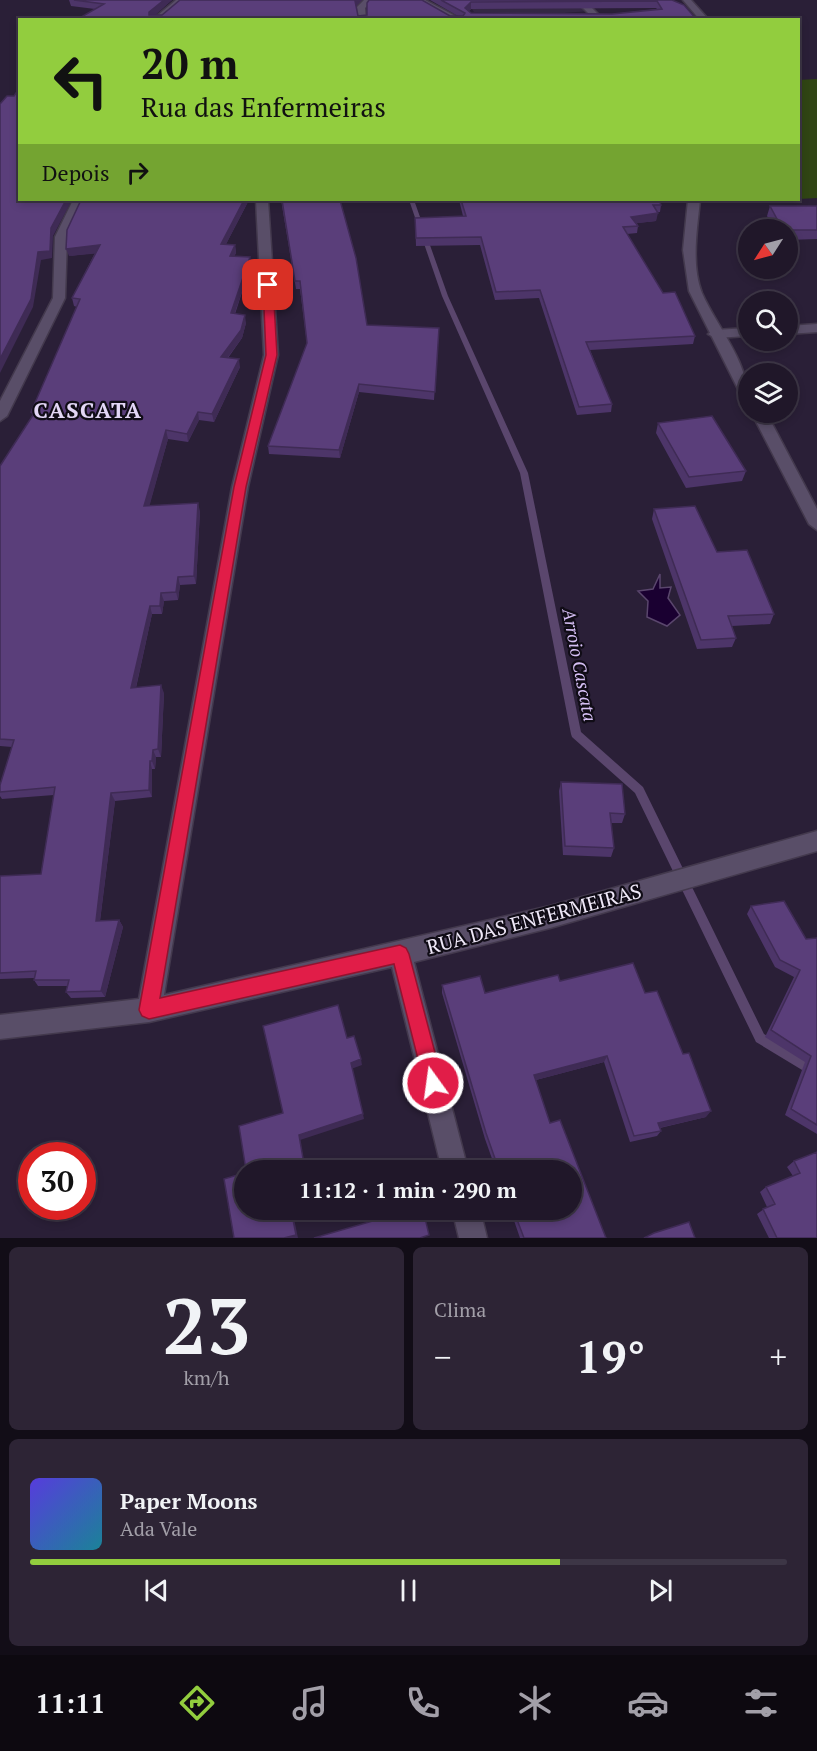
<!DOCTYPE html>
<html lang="pt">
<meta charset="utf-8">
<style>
:root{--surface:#201729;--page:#2d2435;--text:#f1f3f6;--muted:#a29fa8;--line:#3d3646;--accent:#92cd3e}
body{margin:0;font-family:"PT Serif",serif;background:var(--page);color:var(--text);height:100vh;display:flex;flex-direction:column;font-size:22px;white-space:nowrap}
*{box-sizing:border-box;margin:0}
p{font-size:20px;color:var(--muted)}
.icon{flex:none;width:33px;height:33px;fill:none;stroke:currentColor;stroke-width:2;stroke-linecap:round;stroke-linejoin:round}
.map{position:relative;height:1238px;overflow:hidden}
.side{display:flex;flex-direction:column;gap:9px;padding:9px;background:#120d17;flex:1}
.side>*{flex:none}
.guide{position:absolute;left:18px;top:18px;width:782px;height:183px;border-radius:0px;box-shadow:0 3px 9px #0003,0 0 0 2px var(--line);background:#92cd3e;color:#111;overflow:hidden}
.needle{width:39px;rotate:234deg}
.buttons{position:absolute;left:738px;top:219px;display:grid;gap:12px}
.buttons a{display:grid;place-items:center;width:60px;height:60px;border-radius:50%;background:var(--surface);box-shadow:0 3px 9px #0003,0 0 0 2px var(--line);font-size:30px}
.speed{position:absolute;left:18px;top:1142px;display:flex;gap:12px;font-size:30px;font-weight:700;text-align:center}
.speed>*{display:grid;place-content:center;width:78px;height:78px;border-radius:50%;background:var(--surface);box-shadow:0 3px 9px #0003,0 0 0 2px var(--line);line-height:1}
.speed .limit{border:9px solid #d22;background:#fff;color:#111}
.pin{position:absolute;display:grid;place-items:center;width:51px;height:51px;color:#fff;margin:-26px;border-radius:12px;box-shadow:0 3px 9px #0006}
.me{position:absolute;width:66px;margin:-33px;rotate:346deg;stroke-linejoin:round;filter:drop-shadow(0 0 4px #0008)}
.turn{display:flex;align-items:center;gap:21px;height:126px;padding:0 24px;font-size:27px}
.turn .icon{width:78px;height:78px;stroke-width:2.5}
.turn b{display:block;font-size:42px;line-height:51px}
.then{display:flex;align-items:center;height:57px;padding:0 24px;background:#0003;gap:12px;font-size:22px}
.big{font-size:45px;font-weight:600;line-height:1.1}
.side .card{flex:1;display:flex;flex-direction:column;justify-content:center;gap:9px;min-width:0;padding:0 21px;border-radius:9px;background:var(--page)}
.side .dial{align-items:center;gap:0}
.dial b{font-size:78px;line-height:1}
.song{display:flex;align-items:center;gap:18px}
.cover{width:72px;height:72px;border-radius:9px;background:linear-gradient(135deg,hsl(250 70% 55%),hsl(190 70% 35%))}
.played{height:6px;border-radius:3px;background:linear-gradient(90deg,var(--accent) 70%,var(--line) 70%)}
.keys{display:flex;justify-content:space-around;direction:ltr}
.heat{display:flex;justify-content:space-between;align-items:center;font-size:33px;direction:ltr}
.side .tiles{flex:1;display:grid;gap:9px;grid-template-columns:1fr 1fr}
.card:last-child{grid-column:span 2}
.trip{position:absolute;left:234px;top:1160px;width:348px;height:60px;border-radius:30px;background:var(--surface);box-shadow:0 3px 9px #0003,0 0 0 2px var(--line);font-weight:600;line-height:60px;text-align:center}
.dock{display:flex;height:96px;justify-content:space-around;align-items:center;background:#0d0910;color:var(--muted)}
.dock .icon{width:42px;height:42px}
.dock .active{color:var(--accent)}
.dock b{font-size:27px;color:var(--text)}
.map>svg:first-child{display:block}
</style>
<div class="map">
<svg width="817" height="1238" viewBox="0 0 817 1238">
<rect width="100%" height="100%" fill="#2a1f37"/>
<path fill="#342744" d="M466,0H574L589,11L552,14L474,12Z"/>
<path fill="#304514" d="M817,79V198L798,199V80Z"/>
<path fill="#1a0031" stroke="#5a466d" stroke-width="1.5" d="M660,574V588L671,587L668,598L680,615L667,626L647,617L648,601L638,591L653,589Z"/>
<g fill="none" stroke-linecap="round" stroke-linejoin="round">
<path fill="#5a466d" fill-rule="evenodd" d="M409,200H414L448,296L528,473L581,732L643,787L764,1034L817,1066V1079L756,1042L635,793L572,737L571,734L520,473L442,296Z"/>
<g stroke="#43394d" stroke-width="3">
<path id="street" d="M176,0H185L162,20H152Z
M364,0H373L365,8L366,20H358L357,7Z
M415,0H425L463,20H451Z
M575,0H584L599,15L592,17Z
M73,200H84L67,237L65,298L7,416L0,421V401L53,298L55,237Z
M256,200H268L278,355L248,487L164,995L550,906L817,831V851L550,928L414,962L468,1170H442L392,967L149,1022L0,1039V1015L139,999L232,487L264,355Z
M817,324V332L788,334V326Z
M748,328V336L715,338L708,334L715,330Z
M452,1209H480L487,1238H459Z"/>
</g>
<g stroke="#43394d" stroke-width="3">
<path id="secondary" d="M683,0H691L709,20H700Z
M688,200H700C697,230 691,265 702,293C717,327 748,361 748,399L741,395L689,291L683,250Z
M751,412H766L817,509V530L809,524Z"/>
</g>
<use href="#street" fill="#594e68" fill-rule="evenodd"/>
<use href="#secondary" fill="#594e68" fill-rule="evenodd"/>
</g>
<path fill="#4d3569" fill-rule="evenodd" d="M69,0H172L154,15H162L180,0H362L356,6L358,16H458L430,0H672L697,20H76L95,9L71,6ZM656,8L657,9L612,14L471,13L469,11L471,9Z
M249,200L226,244L235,245L236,253L234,256L250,257L251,265L235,314L246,323L242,338L228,358L240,367L214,422L199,420L188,442L168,439L149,506L200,511L196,584L180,585L178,600L164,601L162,614H152L136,688L164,693L161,757H156L155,769H152V797L115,801L100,921L119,920L123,927L105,997L71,998L66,992L68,986H38L34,980V978L0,979V876L41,874L54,795L2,799L0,796V792L12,747L0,746V466L33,416L31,412L77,307L74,306L72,298L95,253L69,256Z
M281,200H340L367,325L439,328L434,400L359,392L340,458L269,454L268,446L307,344L300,289H296Z
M459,200H659L661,205L660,212H657L656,221L637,223L638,226L637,233L627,234L663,293L695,336L693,344L590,350L612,404L611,412L577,415L539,298L495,300L480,245L416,246L415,218L463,216Z
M770,206H817V239L788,240V230H775L767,216Z
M658,423L746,471L742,481L686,488L656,433Z
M654,509L717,552L774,614L770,624L732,626L736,638L732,647L697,649L652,519Z
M561,782L625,814L622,823H611L614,848L611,857L563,855L559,791Z
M751,906L806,939L817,938V1134L785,1115L805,1062L765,1037L794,977L775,967L747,914Z
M560,981L645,993L706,1117L660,1128L661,1131L657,1136L630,1142L604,1062L536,1080L550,1123L606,1238H520L510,1209H572V1170H496L485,1139L442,993V985L485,993Z
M817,1152V1238H769L757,1214L767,1207L760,1192L766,1187L793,1176L787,1167L794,1161Z"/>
<path fill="#3f2b55" d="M164,0H172L150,20L149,12Z
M355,0H362L355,7Z
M471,2V9L465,14V8Z
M66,200H72L53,236L52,258L41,260L33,307L0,373V359L38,252Z
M244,200H249L222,252L221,244Z
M658,213L656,221L630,224L631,217Z
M100,245L102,253L69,256L66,249Z
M235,245L236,253L231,264L230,256Z
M250,257L251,265L232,321L231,313Z
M245,315L246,323L242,338L222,365L221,357Z
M239,359L240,367L214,422L212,414Z
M359,384V392L340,458L339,450Z
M198,412L199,420L188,442L187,434Z
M166,430L168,439L147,515L144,506Z
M198,503L200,511L196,584L194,576Z
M178,577L180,585L178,600L176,592Z
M161,593L164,601L162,614L160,606Z
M150,606L152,614L134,696L131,688Z
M161,685L164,693L161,757L158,749Z
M153,750L156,757L155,769L152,761Z
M150,761L152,769V797L149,790Z
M111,793L115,801L99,928L96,921Z
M119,920L123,927L105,997L101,991Z
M607,1056L604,1062L532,1081L534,1075Z
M361,1059L362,1065L351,1069V1063Z
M711,1111L706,1117L654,1129L658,1123Z
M363,1114L364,1119L300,1140L305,1170L299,1135Z
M291,1209H292L298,1238H284Z"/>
<path fill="#5a3e7a" stroke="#3f2b55" stroke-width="1.5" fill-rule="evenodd" d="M74,0H164L149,12V15H162L180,0H355V1L358,16L367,15V3L369,0H422L450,16H463L465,13L441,0H672L684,5L697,20H76L104,4ZM657,1L662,9L612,14L471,13L465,8L471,2Z
M20,87V200H66L51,228L50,251L38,252L31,299L0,359V104L7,96H14Z
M81,200H244L221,244L235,245L230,256L250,257L231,313L245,315L241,330L221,357L239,359L212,414L198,412L187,434L166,430L144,506L198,503L194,576L178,577L176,592L161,593L160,606H150L131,688L161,685L158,749L153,750L152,761H150L149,790L111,793L96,921L119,920L101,991L66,992L69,980H34L36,971L0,973V876L41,874L55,787L0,792V785L14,740L0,739V466L35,412H31L80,299L72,298L100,245L66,249L67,230Z
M282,200H340L356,258L367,325L439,328L435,392L359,384L339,450L268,446L307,343L300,281H295Z
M461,200H659L661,205H653L658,213L631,217L638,226L623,227L663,293L675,292L695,336L586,342L612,404L579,407L540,290L496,292L481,237L416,238L415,218L466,216Z
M770,206H817V230H783Z
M712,416L746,471L689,477L658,423Z
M695,506L717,552L747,550L774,614L728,616L736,638L701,640L654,509Z
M561,782L622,784L625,814L610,813L614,848L565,846Z
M784,901L806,939L817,938V1125L791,1109L811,1056L771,1030L800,970L780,960L751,906Z
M633,963L645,993L657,991L683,1054L689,1053L711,1111L658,1123L661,1131L634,1136L607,1056L534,1075L550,1123L560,1120L606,1238H524L513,1209H572V1170H499L486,1133L442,985L480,976L485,993L558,975L560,981Z
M338,1005L347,1038L354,1036L361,1059L351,1063L363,1114L299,1135L305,1170H246L239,1126L283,1113L263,1026Z
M817,1152V1238H777L763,1209L775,1204L766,1187L800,1173L794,1161Z
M244,1173V1209H291L296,1235L284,1238H234L224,1179Z
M381,1209H423L429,1235L420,1238H314L383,1218Z
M689,1222L695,1238H644L654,1233Z"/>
<path fill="#e11d48" stroke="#92132f" stroke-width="1.5" d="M268,282L273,285L277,355L246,487L160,998L400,945L406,948L409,954L443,1083L440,1090L433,1093L426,1090L424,1083L394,964L149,1019L142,1016L139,1010L234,487L266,355L263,285Z"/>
<g text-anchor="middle" stroke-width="4.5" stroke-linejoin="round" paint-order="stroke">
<g font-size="18" font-style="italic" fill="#d6bff5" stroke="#100c16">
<text transform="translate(579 665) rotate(79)" y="6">Arroio Cascata</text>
</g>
<g font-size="20" fill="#efe8f8" stroke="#100c16">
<text transform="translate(534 919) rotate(-15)" y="7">RUA DAS ENFERMEIRAS</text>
</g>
<g font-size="22" font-weight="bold" letter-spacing="1.5" fill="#e3d6f6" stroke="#100c16">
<text x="88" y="418">CASCATA</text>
</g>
</g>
</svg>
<div class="buttons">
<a><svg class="needle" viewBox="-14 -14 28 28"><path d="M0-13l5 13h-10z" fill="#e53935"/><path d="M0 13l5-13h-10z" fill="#a29fa8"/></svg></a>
<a><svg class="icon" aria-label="search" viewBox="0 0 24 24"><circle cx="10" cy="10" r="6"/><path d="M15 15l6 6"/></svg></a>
<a><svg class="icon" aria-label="layers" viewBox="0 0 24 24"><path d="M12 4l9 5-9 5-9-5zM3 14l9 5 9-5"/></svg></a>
</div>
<div class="speed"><div class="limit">30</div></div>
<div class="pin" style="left:268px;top:285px;background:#d93025"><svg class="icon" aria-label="arrive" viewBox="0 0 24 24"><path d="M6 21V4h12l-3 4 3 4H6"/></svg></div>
<svg class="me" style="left:433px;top:1083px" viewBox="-20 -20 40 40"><circle r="17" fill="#e11d48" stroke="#fff" stroke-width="3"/><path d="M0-11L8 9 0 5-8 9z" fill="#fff"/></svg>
<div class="trip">11:12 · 1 min · 290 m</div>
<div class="guide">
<div class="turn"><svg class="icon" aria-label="left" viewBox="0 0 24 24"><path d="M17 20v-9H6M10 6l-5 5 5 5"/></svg><div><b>20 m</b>Rua das Enfermeiras</div></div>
<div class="then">Depois<svg class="icon" aria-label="right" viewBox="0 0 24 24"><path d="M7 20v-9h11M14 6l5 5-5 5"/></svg></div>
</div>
</div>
<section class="side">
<div class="tiles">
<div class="card dial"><b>23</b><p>km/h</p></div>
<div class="card"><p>Clima</p>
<div class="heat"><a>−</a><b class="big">19°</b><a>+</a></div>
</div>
<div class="card">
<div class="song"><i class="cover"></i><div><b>Paper Moons</b><p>Ada Vale</p></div></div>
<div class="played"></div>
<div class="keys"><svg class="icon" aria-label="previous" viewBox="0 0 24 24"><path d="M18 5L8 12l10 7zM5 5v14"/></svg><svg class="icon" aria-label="pause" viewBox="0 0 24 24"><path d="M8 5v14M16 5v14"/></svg><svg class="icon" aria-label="next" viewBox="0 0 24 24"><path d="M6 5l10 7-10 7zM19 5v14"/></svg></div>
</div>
</div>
</section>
<nav class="dock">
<b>11:11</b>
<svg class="icon active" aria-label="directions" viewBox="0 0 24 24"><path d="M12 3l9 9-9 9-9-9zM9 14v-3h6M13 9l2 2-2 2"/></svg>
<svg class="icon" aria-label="music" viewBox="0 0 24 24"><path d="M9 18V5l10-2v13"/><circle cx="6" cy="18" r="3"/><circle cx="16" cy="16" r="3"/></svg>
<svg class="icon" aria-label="phone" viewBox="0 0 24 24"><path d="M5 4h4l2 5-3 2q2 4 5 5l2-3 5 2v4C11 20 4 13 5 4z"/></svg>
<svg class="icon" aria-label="climate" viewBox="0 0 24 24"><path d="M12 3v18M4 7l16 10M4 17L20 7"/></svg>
<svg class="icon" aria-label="car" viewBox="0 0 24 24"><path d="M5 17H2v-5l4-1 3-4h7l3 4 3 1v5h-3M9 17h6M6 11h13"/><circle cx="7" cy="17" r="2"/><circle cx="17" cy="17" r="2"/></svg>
<svg class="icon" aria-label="filters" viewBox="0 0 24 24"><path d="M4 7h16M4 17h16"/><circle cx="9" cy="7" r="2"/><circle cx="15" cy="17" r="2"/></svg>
</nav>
